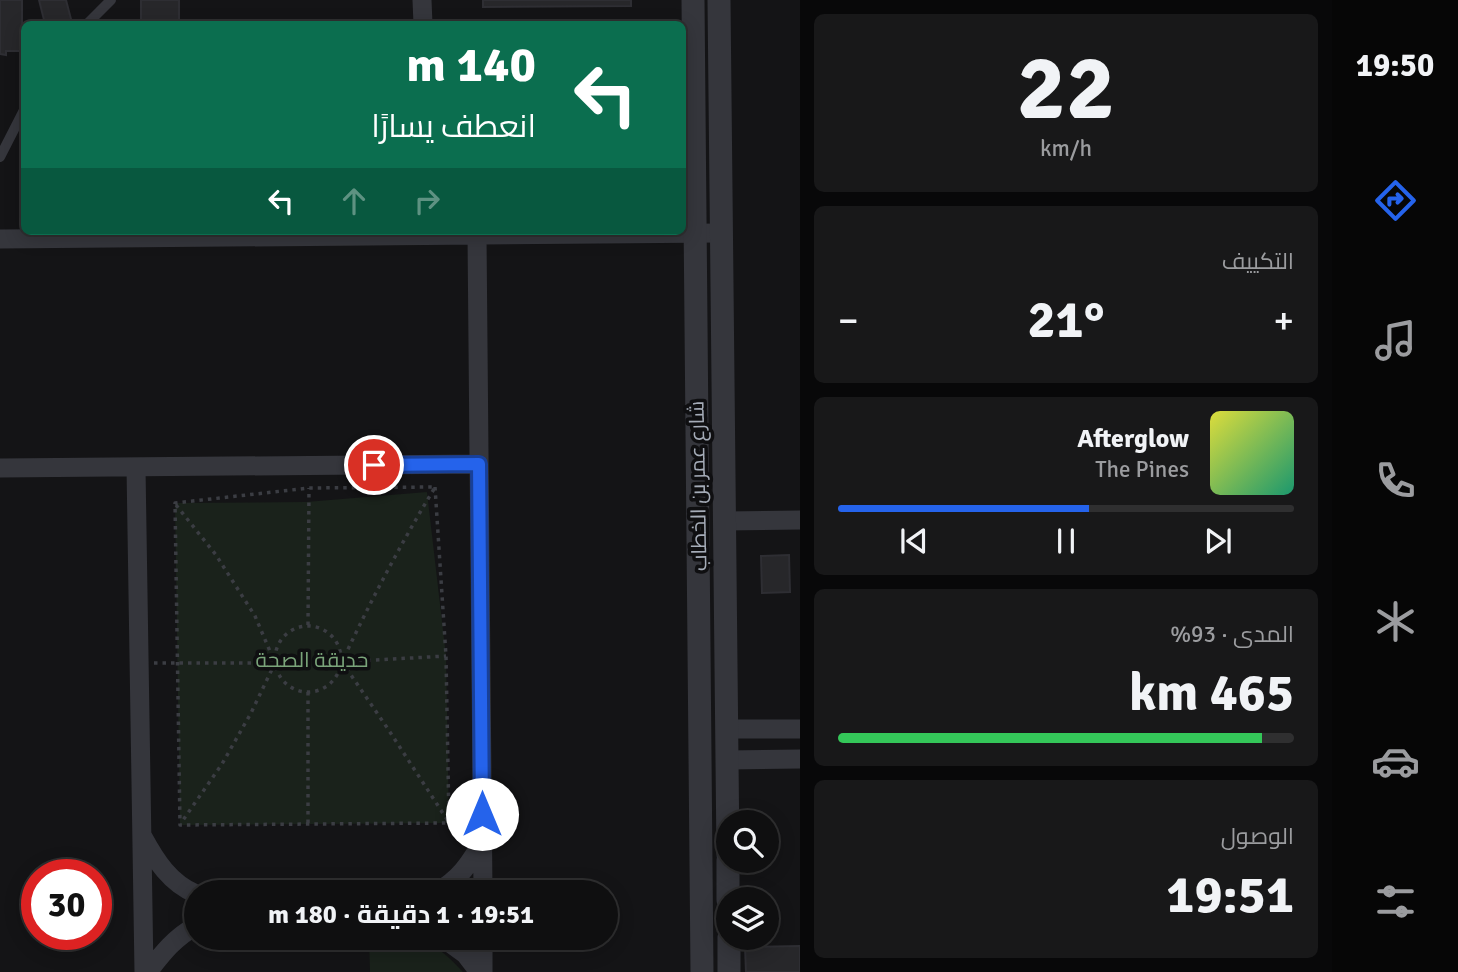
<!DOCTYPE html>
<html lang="ar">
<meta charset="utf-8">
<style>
:root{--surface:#0f0f10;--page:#181819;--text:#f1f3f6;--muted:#9b9c9f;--line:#2f2f30;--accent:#2563eb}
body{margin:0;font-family:Signika,Cairo,sans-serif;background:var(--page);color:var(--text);direction:rtl;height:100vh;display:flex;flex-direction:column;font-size:26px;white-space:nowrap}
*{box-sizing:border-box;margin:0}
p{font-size:23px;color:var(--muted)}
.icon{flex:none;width:38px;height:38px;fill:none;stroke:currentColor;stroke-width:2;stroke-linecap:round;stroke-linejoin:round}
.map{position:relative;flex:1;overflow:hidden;direction:ltr}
.sheet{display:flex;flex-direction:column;gap:14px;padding:14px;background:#080809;width:532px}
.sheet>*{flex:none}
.banner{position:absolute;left:21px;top:21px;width:665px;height:214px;border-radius:10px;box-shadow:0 4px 18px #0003,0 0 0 2px var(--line);direction:rtl;background:#0b6e4f;color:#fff;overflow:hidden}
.buttons{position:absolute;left:716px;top:810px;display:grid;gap:14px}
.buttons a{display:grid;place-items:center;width:63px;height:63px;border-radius:50%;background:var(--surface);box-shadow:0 4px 18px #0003,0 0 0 2px var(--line);font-size:35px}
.speed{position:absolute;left:21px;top:859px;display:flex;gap:14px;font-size:35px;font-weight:700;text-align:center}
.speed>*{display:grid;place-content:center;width:91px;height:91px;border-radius:50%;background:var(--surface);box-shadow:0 4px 18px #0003,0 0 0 2px var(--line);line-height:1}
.speed .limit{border:10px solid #d22;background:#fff;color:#111}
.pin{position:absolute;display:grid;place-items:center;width:60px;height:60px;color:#fff;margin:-30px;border:4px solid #fff;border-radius:50%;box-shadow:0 2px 7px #0007}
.me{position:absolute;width:77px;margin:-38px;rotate:0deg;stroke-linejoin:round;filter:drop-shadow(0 0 5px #0008)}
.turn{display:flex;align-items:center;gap:24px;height:147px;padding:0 35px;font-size:32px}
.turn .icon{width:91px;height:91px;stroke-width:2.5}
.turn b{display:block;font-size:49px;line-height:60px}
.lanes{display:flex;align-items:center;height:66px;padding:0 35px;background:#0003;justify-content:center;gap:35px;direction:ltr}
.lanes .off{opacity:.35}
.big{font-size:52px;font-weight:700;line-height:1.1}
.sheet .tile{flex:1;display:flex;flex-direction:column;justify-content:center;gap:10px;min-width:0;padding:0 24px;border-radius:10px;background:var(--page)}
.sheet .dial{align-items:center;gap:0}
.dial b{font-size:91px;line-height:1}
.song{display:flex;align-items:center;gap:21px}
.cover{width:84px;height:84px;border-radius:10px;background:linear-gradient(135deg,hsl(60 70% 55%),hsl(160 70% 35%))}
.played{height:7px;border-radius:4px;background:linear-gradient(90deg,var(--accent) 55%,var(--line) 55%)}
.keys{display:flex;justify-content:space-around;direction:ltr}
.heat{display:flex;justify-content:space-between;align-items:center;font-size:38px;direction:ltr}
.charge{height:10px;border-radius:5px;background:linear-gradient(90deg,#34c759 93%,var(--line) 0)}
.trip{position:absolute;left:184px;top:880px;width:434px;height:70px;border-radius:35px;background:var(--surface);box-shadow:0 4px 18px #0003,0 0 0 2px var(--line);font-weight:700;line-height:70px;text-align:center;direction:rtl}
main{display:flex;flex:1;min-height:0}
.tab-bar{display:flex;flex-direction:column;width:126px;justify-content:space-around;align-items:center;background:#060606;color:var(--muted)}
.tab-bar .icon{width:49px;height:49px}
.tab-bar .on{color:var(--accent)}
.tab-bar b{font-size:32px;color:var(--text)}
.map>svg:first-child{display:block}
</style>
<main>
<nav class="tab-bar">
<b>19:50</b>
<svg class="icon on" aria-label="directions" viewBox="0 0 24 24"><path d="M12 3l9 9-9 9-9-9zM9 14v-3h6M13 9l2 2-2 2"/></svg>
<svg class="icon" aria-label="music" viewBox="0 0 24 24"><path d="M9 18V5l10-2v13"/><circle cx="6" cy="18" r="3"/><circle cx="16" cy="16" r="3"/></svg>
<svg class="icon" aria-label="phone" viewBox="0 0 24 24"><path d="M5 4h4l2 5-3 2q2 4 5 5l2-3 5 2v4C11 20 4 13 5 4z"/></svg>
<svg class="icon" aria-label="climate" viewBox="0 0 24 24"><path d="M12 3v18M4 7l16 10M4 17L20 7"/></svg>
<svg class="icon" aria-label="car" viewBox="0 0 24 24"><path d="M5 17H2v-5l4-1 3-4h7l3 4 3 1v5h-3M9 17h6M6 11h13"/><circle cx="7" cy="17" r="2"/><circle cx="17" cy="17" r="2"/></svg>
<svg class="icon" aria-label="filters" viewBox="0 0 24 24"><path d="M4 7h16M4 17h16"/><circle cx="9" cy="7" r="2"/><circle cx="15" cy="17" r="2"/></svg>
</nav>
<section class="sheet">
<div class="tile dial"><b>22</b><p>km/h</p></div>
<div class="tile"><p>التكييف</p>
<div class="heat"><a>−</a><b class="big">21°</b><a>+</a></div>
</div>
<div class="tile">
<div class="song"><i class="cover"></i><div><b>Afterglow</b><p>The Pines</p></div></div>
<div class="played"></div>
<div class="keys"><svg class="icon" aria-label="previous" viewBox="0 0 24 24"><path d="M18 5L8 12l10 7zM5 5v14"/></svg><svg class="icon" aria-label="pause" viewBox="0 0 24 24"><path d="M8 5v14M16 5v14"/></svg><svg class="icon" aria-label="next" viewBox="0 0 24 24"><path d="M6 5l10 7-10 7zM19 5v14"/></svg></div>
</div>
<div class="tile"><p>المدى · 93%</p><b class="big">465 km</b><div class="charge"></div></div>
<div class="tile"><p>الوصول</p><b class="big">19:51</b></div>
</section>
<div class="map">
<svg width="800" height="972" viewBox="0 0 800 972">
<rect width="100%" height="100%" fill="#141416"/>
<path fill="#1a221b" d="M427,492L446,656L449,823L180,825L175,503L306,502Z
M369,938C384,938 399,936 414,938C432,940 451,959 463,972H370Z"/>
<path fill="#27272a" stroke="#2e2e33" stroke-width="2" d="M0,0H22V51H6V55L0,54Z
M39,0H66L72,23L45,24Z
M141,0H179V24H141Z
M483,0H631V6L483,7Z
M789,555L790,592L762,593L761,556Z
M800,946V972H746L745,947Z"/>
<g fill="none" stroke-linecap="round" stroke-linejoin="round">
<path stroke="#3b3d43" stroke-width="3.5" stroke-dasharray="3.5 5" stroke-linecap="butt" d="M435,487L446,656L449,823L180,825L175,503L309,488Z
M434,489C400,545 370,602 342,662L388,729L448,821
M176,505L216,555L255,616L275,663L251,713L222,764L181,823
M308,625L309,488
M275 659a33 33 0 1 1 66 0a33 33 0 1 1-66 0Z
M342,662L446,656
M154,663H275
M308,823V692"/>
<path stroke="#35363c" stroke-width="10" d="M87,24L111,0
M0,157L24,110"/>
<path stroke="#35363c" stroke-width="19" d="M422,0L423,24
M477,235L483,892
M0,239L721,233
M136,467L144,972
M0,468L479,464
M725,521L800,520
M727,729H800
M727,760L800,759
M143,837C156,861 170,883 196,894
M437,892C459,879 469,865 482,842
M443,938L465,954L479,972
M483,938V972
M148,972C162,954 175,937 196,926"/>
<path stroke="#35363c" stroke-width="23" d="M693,0L702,972
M719,0L728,855
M728,861V900
M729,938V972"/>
</g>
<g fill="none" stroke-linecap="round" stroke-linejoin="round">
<g stroke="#184099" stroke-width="18">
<path id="route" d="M374,465L479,464L482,814"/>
</g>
<use href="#route" stroke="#2563eb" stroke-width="12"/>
</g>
<g text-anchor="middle" stroke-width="7" stroke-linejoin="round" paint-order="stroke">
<g font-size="21" fill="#a5acb8" stroke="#0f0f11">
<text transform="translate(698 486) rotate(-91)" y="7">شارع عمر بن الخطاب</text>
</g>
<g font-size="21" fill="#7aa47a" stroke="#0f0f11">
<text x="312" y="667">حديقة الصحة</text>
</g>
</g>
</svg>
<div class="buttons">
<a><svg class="icon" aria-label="search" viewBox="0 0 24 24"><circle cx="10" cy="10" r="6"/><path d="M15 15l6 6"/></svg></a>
<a><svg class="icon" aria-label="layers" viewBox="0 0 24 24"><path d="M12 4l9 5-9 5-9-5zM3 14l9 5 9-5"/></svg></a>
</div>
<div class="speed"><div class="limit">30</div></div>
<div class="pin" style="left:374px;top:465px;background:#d93025"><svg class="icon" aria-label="arrive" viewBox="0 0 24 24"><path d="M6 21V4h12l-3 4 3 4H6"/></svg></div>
<svg class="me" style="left:482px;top:814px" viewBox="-20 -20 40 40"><circle r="19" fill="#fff"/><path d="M0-13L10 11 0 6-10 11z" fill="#2563eb"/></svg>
<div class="trip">19:51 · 1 دقيقة · 180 m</div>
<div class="banner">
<div class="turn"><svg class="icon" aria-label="left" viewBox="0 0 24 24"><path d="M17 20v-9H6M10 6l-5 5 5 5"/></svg><div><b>140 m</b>انعطف يسارًا</div></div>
<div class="lanes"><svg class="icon" aria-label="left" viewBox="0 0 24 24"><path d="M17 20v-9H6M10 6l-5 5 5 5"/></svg><svg class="icon off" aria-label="ahead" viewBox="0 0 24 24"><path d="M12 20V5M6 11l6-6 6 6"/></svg><svg class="icon off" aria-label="right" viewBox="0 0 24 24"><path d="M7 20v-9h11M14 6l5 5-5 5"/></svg></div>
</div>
</div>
</main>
